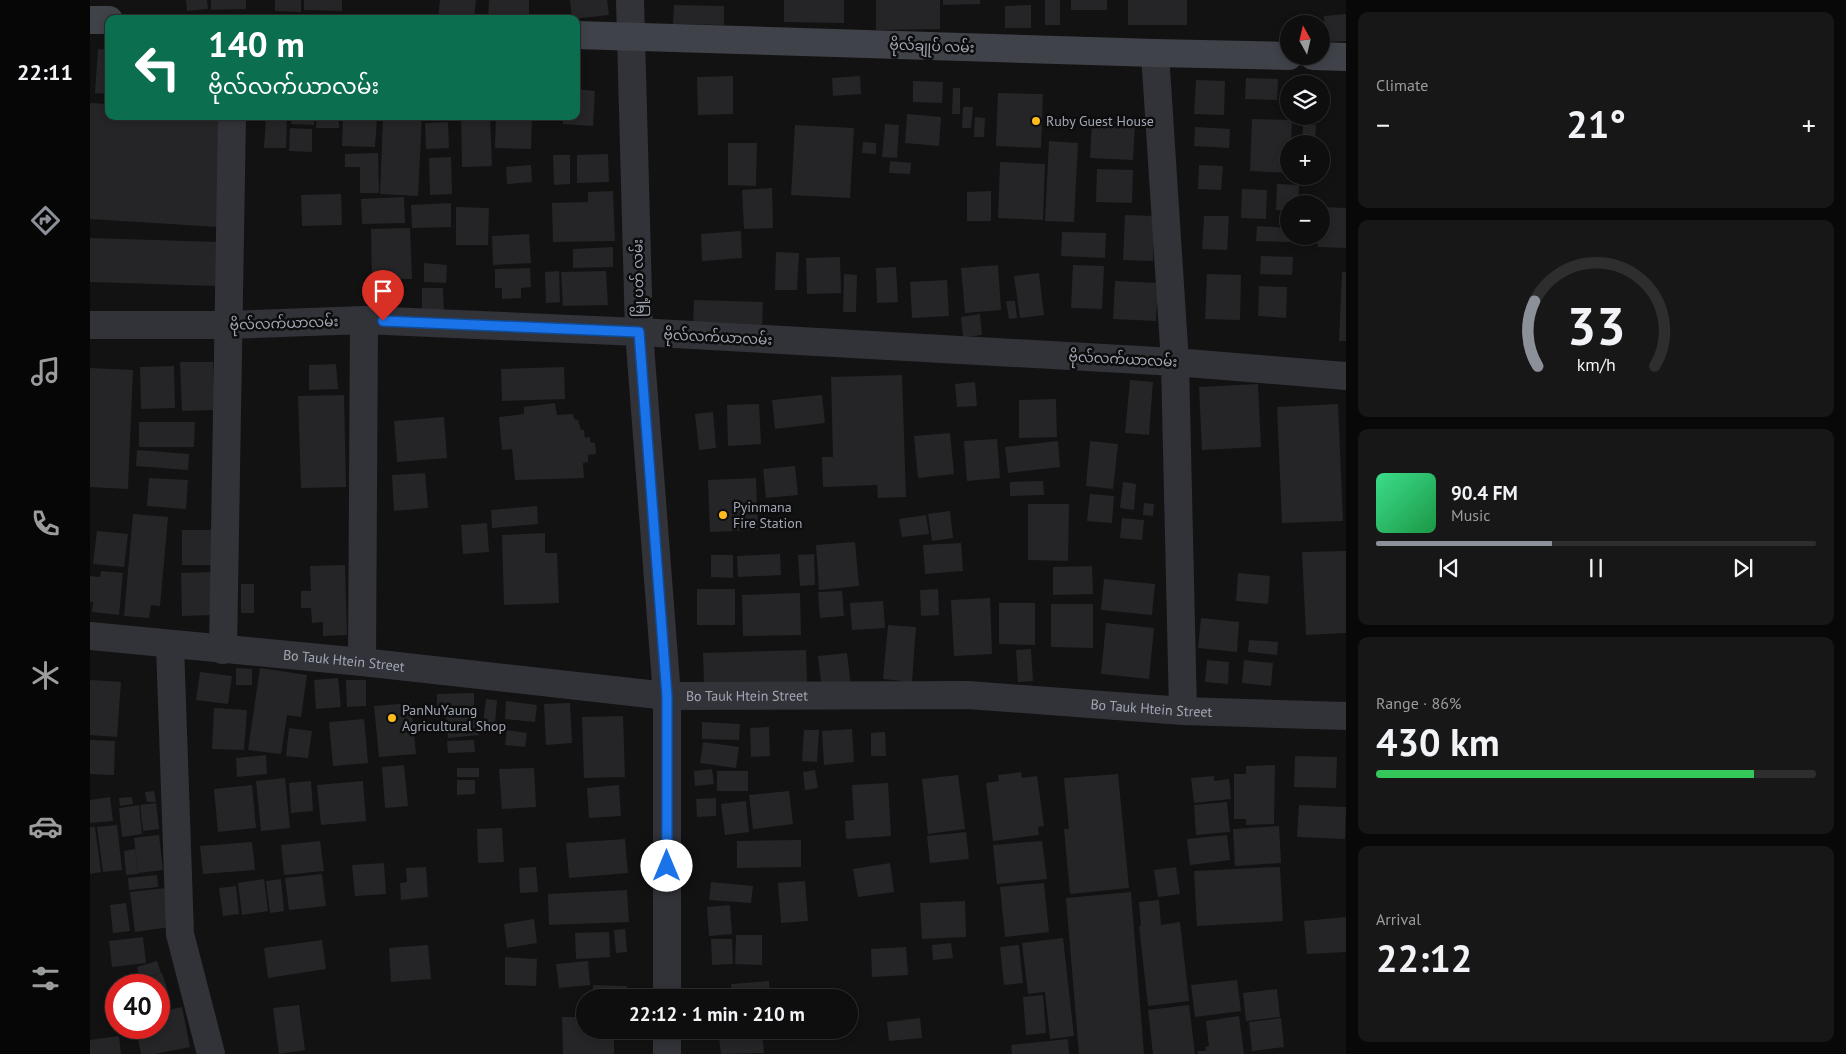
<!DOCTYPE html>
<meta charset="utf-8">
<style>
:root{--surface:#0e0e0e;--page:#171717;--text:#f1f3f6;--muted:#9b9c9e;--line:#2e2e2e;--accent:#8c9099}
body{margin:0;font-family:"PT Sans","Noto Sans Myanmar",sans-serif;background:var(--page);color:var(--text);height:100vh;display:flex;flex-direction:column;font-size:19px;white-space:nowrap}
*{box-sizing:border-box;margin:0}
p{font-size:16px;color:var(--muted)}
.icon{flex:none;width:28px;height:28px;fill:none;stroke:currentColor;stroke-width:2;stroke-linecap:round;stroke-linejoin:round}
.map{position:relative;flex:1;overflow:hidden}
.details{display:flex;flex-direction:column;gap:12px;padding:12px;background:#080808;width:500px}
.details>*{flex:none}
.top-card{position:absolute;left:15px;top:15px;width:475px;height:105px;border-radius:10px;box-shadow:0 2px 8px #0003,0 0 0 1px var(--line);background:#0b6e4f;color:#fff;overflow:hidden}
.needle{width:32px;rotate:352deg}
.fabs{position:absolute;left:1190px;top:15px;display:grid;gap:10px}
.fabs a{display:grid;place-items:center;width:50px;height:50px;border-radius:50%;background:var(--surface);box-shadow:0 2px 8px #0003,0 0 0 1px var(--line);font-size:25px}
.speed{position:absolute;left:15px;top:974px;display:flex;gap:10px;font-size:25px;font-weight:700;text-align:center}
.speed>*{display:grid;place-content:center;width:65px;height:65px;border-radius:50%;background:var(--surface);box-shadow:0 2px 8px #0003,0 0 0 1px var(--line);line-height:1}
.speed .limit{border:8px solid #d22;background:#fff;color:#111}
.pin{position:absolute;display:grid;place-items:center;width:42px;height:42px;color:#fff;margin:-51px -21px;border-radius:50% 50% 50% 0;rotate:-45deg;box-shadow:0 0 5px #0007}
.pin .icon{rotate:45deg}
.me{position:absolute;width:55px;margin:-28px;rotate:0deg;stroke-linejoin:round;filter:drop-shadow(0 0 4px #0008)}
.turn{display:flex;align-items:center;gap:18px;height:105px;padding:0 20px;font-size:22px}
.turn .icon{width:65px;height:65px;stroke-width:2.5}
.turn b{display:block;font-size:35px;line-height:42px}
.big{font-size:38px;font-weight:800;line-height:1.1}
.details .widget{flex:1;display:flex;flex-direction:column;justify-content:center;gap:8px;min-width:0;padding:0 18px;border-radius:10px;background:var(--page)}
.details .dial{align-items:center;gap:0}
.dial svg{height:130px;overflow:visible;fill:none;stroke:var(--line);stroke-width:7;stroke-linecap:round;text-anchor:middle}
.dial text{fill:var(--text);stroke:none}
.song{display:flex;align-items:center;gap:15px}
.cover{width:60px;height:60px;border-radius:8px;background:linear-gradient(135deg,hsl(150 70% 55%),hsl(140 70% 35%))}
.played{height:5px;border-radius:2px;background:linear-gradient(90deg,var(--accent) 40%,var(--line) 40%)}
.keys{display:flex;justify-content:space-around;direction:ltr}
.heat{display:flex;justify-content:space-between;align-items:center;font-size:28px;direction:ltr}
.charge{height:8px;border-radius:4px;background:linear-gradient(90deg,#34c759 86%,var(--line) 0)}
.trip{position:absolute;left:486px;top:989px;width:282px;height:50px;border-radius:25px;background:var(--surface);box-shadow:0 2px 8px #0003,0 0 0 1px var(--line);font-weight:800;line-height:50px;text-align:center}
main{display:flex;flex:1;min-height:0}
.menu{display:flex;flex-direction:column;width:90px;justify-content:space-around;align-items:center;background:#060606;color:var(--muted)}
.menu .icon{width:35px;height:35px}
.menu .active{color:var(--accent)}
.menu b{font-size:22px;color:var(--text)}
.map>svg:first-child{display:block}
</style>
<main>
<nav class="menu">
<b>22:11</b>
<svg class="icon active" aria-label="directions" viewBox="0 0 24 24"><path d="M12 3l9 9-9 9-9-9zM9 14v-3h6M13 9l2 2-2 2"/></svg>
<svg class="icon" aria-label="music" viewBox="0 0 24 24"><path d="M9 18V5l10-2v13"/><circle cx="6" cy="18" r="3"/><circle cx="16" cy="16" r="3"/></svg>
<svg class="icon" aria-label="phone" viewBox="0 0 24 24"><path d="M5 4h4l2 5-3 2q2 4 5 5l2-3 5 2v4C11 20 4 13 5 4z"/></svg>
<svg class="icon" aria-label="climate" viewBox="0 0 24 24"><path d="M12 3v18M4 7l16 10M4 17L20 7"/></svg>
<svg class="icon" aria-label="car" viewBox="0 0 24 24"><path d="M5 17H2v-5l4-1 3-4h7l3 4 3 1v5h-3M9 17h6M6 11h13"/><circle cx="7" cy="17" r="2"/><circle cx="17" cy="17" r="2"/></svg>
<svg class="icon" aria-label="filters" viewBox="0 0 24 24"><path d="M4 7h16M4 17h16"/><circle cx="9" cy="7" r="2"/><circle cx="15" cy="17" r="2"/></svg>
</nav>
<div class="map">
<svg width="1256" height="1054" viewBox="0 0 1256 1054">
<rect width="100%" height="100%" fill="#121213"/>
<path fill="#252427" d="M96,0H117L118,9L97,11Z
M121,0H156V9L121,10Z
M185,0H211V12L185,11Z
M214,0H252V11L214,10Z
M350,0H386L384,19H348Z
M399,0H439V19L398,18Z
M480,0H517L519,15L482,19Z
M694,0H754V23L694,22Z
M786,0H850V29L786,30Z
M853,0H890V4L853,5Z
M955,0H970V25H955Z
M981,0H1017V10H981Z
M1038,0H1097V25H1038Z
M584,5L634,6V25L583,24Z
M941,5V28H915V6Z
M1256,14V41L1235,42L1234,16Z
M8,49L19,50V94L5,93Z
M643,76V114L608,115L607,77Z
M770,76L771,94L743,96L742,78Z
M1156,78L1188,79L1187,100L1155,99Z
M1106,80L1135,81L1134,115L1104,114Z
M823,81L853,82L852,103L823,102Z
M863,88H870V114H862Z
M486,89L505,91L503,126L473,124V116H486Z
M908,93L953,94L951,148L906,146Z
M0,103L19,104V116H135L128,227L0,219Z
M873,107H883L881,128H872Z
M817,114L851,117L849,146L815,143Z
M176,116H197L196,148H174Z
M202,116H224V125L201,124Z
M227,116H249V128H226Z
M253,116L287,117L285,147L252,146Z
M293,116H332L328,196L290,194Z
M371,116H400L402,166L372,167Z
M406,116H442L441,149L405,148Z
M885,117L895,118L894,137H884Z
M1162,119L1202,120L1201,144H1199V173L1160,171Z
M1002,121L1045,122L1043,160L1000,158Z
M358,122L359,148L336,149L335,123Z
M795,124L809,125L807,158L792,157Z
M705,125L764,128L760,198L701,195Z
M1213,125H1226L1225,144H1212Z
M1105,127L1140,129L1139,148L1104,146Z
M200,128L222,129V152L199,151Z
M959,141L988,143L984,222L955,221Z
M773,142L786,143V154L772,153Z
M638,143H667L666,186L638,185Z
M288,153L289,193H270V167H255V154Z
M518,154L519,182L487,183V155Z
M463,155H480V184L464,185Z
M361,157L362,194L340,195L339,158Z
M800,161L821,163L820,174L799,173Z
M910,162L955,164L953,220L908,218Z
M441,165L442,182L417,184L416,167Z
M1109,165L1133,166L1131,190L1108,189Z
M1007,169L1043,170L1042,203L1006,202Z
M1187,184L1209,185L1208,204H1199V211L1186,210Z
M682,188L683,228L654,229L652,190Z
M1152,189L1177,190L1176,219L1151,218Z
M523,191L525,241L463,242L462,203L498,202V192Z
M901,191V221H877V192Z
M251,194L252,225L212,226L211,195Z
M314,197L315,223L272,224L271,199Z
M361,203V227L322,228L321,205Z
M366,207L399,208L398,245H366Z
M1231,207L1256,208V248L1228,247V236H1231Z
M1035,215L1065,216L1063,261L1033,260Z
M1114,216H1139L1137,250L1112,249Z
M1167,226L1199,228L1200,242L1166,241Z
M320,228L322,279H311L312,301H293V280H282L281,229Z
M651,231L652,258L612,261L611,234Z
M972,232L1016,233L1015,258L971,256Z
M439,234L441,263L403,265L402,236Z
M0,238L129,242L127,286L0,282Z
M523,247V267L483,268V249Z
M686,252L709,253L707,290H685Z
M1171,256L1203,257L1202,275L1170,274Z
M750,257L751,293L717,294L716,258Z
M334,263L357,265L356,283L334,282Z
M908,265L911,310L875,313L871,268Z
M983,265L1014,266L1012,309L981,308Z
M806,267L808,302L787,303L786,268Z
M440,268L441,287L431,288V298L412,299V288H405V269Z
M469,271L470,302L456,303L455,272Z
M516,271L518,305L473,306L471,272Z
M1252,272H1256V341H1249Z
M949,273L954,315L930,318L924,276Z
M754,274L767,275L766,312H753Z
M1117,274L1151,275L1150,320L1115,319Z
M857,280L859,316L822,318L820,282Z
M1025,281L1068,283L1066,321L1023,319Z
M1169,286L1197,287L1196,318L1168,316Z
M332,288H353L354,316H332Z
M604,300L673,302L672,330L603,328Z
M916,301H925L927,318L919,319Z
M890,314L892,335L873,337L871,317Z
M90,362H123L125,410L92,411Z
M246,364L248,389L219,390V365Z
M84,366L85,408L51,409L50,367Z
M474,367L475,399L412,401L411,369Z
M0,368L43,370L38,489L0,487Z
M812,375L816,497L788,498L787,485L733,487L732,457H743L741,377Z
M1040,380L1063,382L1059,435L1035,433Z
M885,382L887,406L867,407L865,384Z
M1168,384L1171,447L1112,450L1109,387Z
M254,395L256,487L211,488L208,396Z
M732,395L735,423L685,429L682,400Z
M966,399L967,437L929,438V400Z
M465,403L467,415L483,414L484,419L488,420L491,430H494L495,438L500,437V442L505,443L506,454L498,455V462L493,463L494,478L425,480L422,449L412,450L409,417L434,414V407Z
M669,404L671,444L638,446L637,405Z
M1248,404L1253,521L1192,523L1187,407Z
M623,412L626,448L609,450L605,414Z
M354,417L357,458L307,462L304,421Z
M49,422H105L104,447H49Z
M860,433L864,474L828,478L824,436Z
M907,439L910,478L877,481L874,441Z
M968,441L970,467L918,473L915,447Z
M1000,441L1028,444L1023,489L996,486Z
M47,450L99,454L98,470L46,466Z
M705,466L708,495L676,498L673,469Z
M335,473L338,508L304,511L302,475Z
M59,478L98,480L96,509L57,506Z
M666,478L668,530L620,532L618,480Z
M953,481L954,495L920,496V482Z
M1033,482L1046,484L1044,510L1030,508Z
M1000,494L1024,496L1022,523L997,521Z
M1054,503L1064,504L1063,516L1053,515Z
M938,504H979L978,561L938,560Z
M447,506L448,524L402,528L401,510Z
M860,511L863,538L842,541L838,514Z
M43,514L78,517L70,606L61,605L59,618L34,616Z
M836,515L839,534L812,537L809,519Z
M1032,518L1054,520L1052,540L1030,538Z
M397,523L399,552L373,554L371,525Z
M92,530H125L124,565H92Z
M7,531L38,534L34,567L3,564Z
M455,533V553H467L469,603L414,605L412,535Z
M765,542L769,586L729,590L726,545Z
M871,543L873,571L835,574L833,545Z
M1256,551V633L1216,635L1212,552Z
M690,554L691,575L648,577L647,556Z
M724,554L725,585L710,586L708,555Z
M621,555H643V578L621,577Z
M255,565L257,635L233,636V622L222,623L221,608H211V591H221L220,566Z
M1002,566L1003,594L963,595V567Z
M11,571L33,573L29,615L2,612L3,602H0V576L10,577Z
M122,572L124,615L92,616L91,573Z
M1148,573L1180,576L1178,604L1146,601Z
M1014,579L1065,584L1062,615L1011,610Z
M151,584H164V613H151Z
M607,589H645V625H607Z
M848,589L849,615L831,616L830,590Z
M752,591L754,616L730,618L728,592Z
M710,593L711,635L653,636L652,595Z
M900,598L902,654L864,656L861,600Z
M793,601L795,628L762,630L760,603Z
M909,603H945V645L909,644Z
M961,604H1003V648L961,647Z
M1111,618L1149,622L1147,652L1108,648Z
M1016,623L1064,628L1059,679L1011,674Z
M798,625L826,627L822,682L793,679Z
M1159,640L1188,642L1187,655L1158,652Z
M941,649L943,681L928,682L926,650Z
M716,650L717,682L614,685L613,653Z
M757,653L761,687L732,691L728,656Z
M1117,660L1139,662L1138,684L1115,682Z
M1154,660L1183,663L1181,686L1152,683Z
M146,668L162,669V685H146Z
M170,668L217,675L211,717L197,715L191,754L158,750Z
M110,672L142,676L138,704L106,700Z
M248,678L251,707L226,709L224,680Z
M0,680L31,682L27,737L0,735Z
M256,680H276V706L257,707Z
M384,693V709H347V694Z
M396,699L407,700L405,724L393,723Z
M416,701L447,705L445,722L415,719Z
M321,703L326,754L289,757L284,706Z
M480,703L482,743L456,745L454,704Z
M124,708L157,710L154,750L122,749Z
M386,713L389,735L358,738L356,716Z
M533,716L535,777L494,778L492,717Z
M274,719L278,763L243,766L239,722Z
M612,722L650,724L649,740L612,739Z
M679,727L680,756L661,757L660,728Z
M199,728L222,731L218,758L196,756Z
M762,729L764,762L734,765L732,731Z
M417,730L437,733L435,747L415,745Z
M714,730H729L727,762L712,761Z
M795,732L796,756H781V733Z
M0,740L25,741L24,775L0,774Z
M384,740L385,752L358,753L357,741Z
M613,742L649,747L646,768L610,763Z
M176,755L177,774L147,777L146,758Z
M1205,756L1247,757L1246,788L1204,787Z
M314,765L318,806L295,808L292,767Z
M1185,765L1184,824L1156,825V819H1144V774H1156V766Z
M367,768H389V777H367Z
M444,768L446,807L412,809L409,769Z
M622,769L624,784L605,786L604,771Z
M725,770L728,788L715,790L713,772Z
M627,771H658V791H627Z
M931,772L932,778L947,776L954,826L948,827L949,835L903,841L896,783L909,781L908,775Z
M1028,774L1039,888L980,894L974,829H979L974,778Z
M868,775L875,829L838,834L832,779Z
M1124,776V781L1139,779L1141,799L1104,803L1101,778Z
M195,778L200,828L171,831L166,781Z
M367,780H385V794L367,795Z
M221,781L223,811L201,813L199,783Z
M273,781L276,821L231,825L227,785Z
M798,783L801,836L756,839L755,821L764,820L762,785Z
M162,785L166,828L128,832L124,789Z
M529,785L531,816L499,818L497,788Z
M64,791L66,802H57L55,792Z
M699,791L703,824L663,829L659,795Z
M20,797L23,821L0,823V800Z
M42,797L43,804L30,806L29,798Z
M626,798V816L607,817L606,799Z
M656,801L659,832L635,835L631,804Z
M1137,802L1140,832L1106,835L1104,805Z
M66,803L69,829L53,831L50,805Z
M49,805L52,834L32,837L29,808Z
M1209,805L1256,807L1255,839L1207,837Z
M27,825L32,870L13,872L7,827Z
M1189,826L1191,863L1145,866L1143,829Z
M0,827H5L11,872L0,874Z
M412,828L414,862L388,863L387,829Z
M876,832L879,859L840,863L837,836Z
M69,835L73,870L48,873L44,838Z
M1137,835L1140,860L1100,865L1097,839Z
M535,839L538,873L479,878L476,843Z
M711,840V867L647,868V841Z
M230,841L234,871L194,875L191,845Z
M952,841L957,879L907,884L903,845Z
M162,842L165,870L113,874L110,846Z
M45,849L48,874L36,875L34,851Z
M294,863L296,894L265,896L262,865Z
M800,863L804,892L768,897L763,869Z
M336,867L338,897L311,900L310,883L317,882L316,868Z
M446,867L448,892L430,893L429,868Z
M1086,867L1090,894L1068,897L1064,870Z
M1190,867L1193,921L1107,926L1104,871Z
M232,874L236,906L199,910L195,878Z
M67,875L68,887L39,890L38,878Z
M174,879L178,911L152,915L148,883Z
M191,879L194,911L180,913L176,881Z
M715,881L718,921L691,923L688,883Z
M621,882L663,886L661,903L619,900Z
M954,883L959,932L915,937L910,887Z
M146,886L149,914L133,916L129,888Z
M76,888L81,927L45,932L40,892Z
M537,890L539,922L459,925L458,894Z
M1041,892L1054,1054H989L976,898Z
M1069,900L1071,925L1090,922L1099,1001L1058,1006L1049,926H1051L1049,902Z
M875,901L876,937L832,939L830,903Z
M36,903L40,931L23,933L20,905Z
M640,905L642,934L619,936L617,907Z
M1256,917V952L1217,954L1214,921Z
M444,919L447,943L417,948L414,924Z
M535,929L537,952L526,953L524,930Z
M519,932L520,957L486,959L485,933Z
M646,935H672V965L645,964Z
M53,937L56,963L22,967L19,941Z
M973,938L984,1036L960,1039L955,992L938,994L932,943Z
M621,939H642L643,964L622,965Z
M232,940L236,969L178,978L174,948Z
M861,943L863,958L843,960L842,945Z
M338,945L341,979L301,982L299,948Z
M929,945L933,983L914,985L910,947Z
M816,947L818,975L782,977L781,949Z
M415,957L447,959L446,986L415,985Z
M67,961L71,973L50,979L47,967Z
M498,961L500,985L469,988L466,964Z
M72,973L78,992L69,995V985H52L51,979Z
M1147,980L1151,1011L1105,1017L1101,985Z
M679,981L680,998H642L641,984Z
M503,985L537,986V998H503Z
M1187,989L1190,1017L1156,1021L1153,993Z
M747,993L748,998H725V996Z
M953,995L956,1033L936,1035L933,997Z
M209,1005L215,1050L189,1054L183,1008Z
M1099,1005L1105,1054H1063L1058,1010Z
M92,1007L100,1047L65,1054H51L46,1028H69V1012Z
M1149,1016L1154,1054H1108L1107,1051H1116L1115,1047L1119,1046L1116,1021Z
M472,1017H495V1030H524V1054H473Z
M830,1018L832,1038L799,1041L797,1022Z
M1191,1018L1194,1047L1162,1051L1159,1022Z
M628,1030H672L674,1053L631,1054Z
M29,1036L31,1054H0V1040Z
M978,1039L979,1054H922L921,1045Z"/>
<g fill="none" stroke-linecap="round" stroke-linejoin="round">
<path stroke="#323339" stroke-width="28" d="M1065,53L1085,362L1093,711
M0,325H138L274,320L549,332L1085,362L1256,376
M80,645L90,934L121,1054
M133,650L142,116
M272,662L274,320"/>
<g stroke="#323339" stroke-width="28">
<path d="M540,0L549,332L577,696V998"/>
<path id="s1" d="M0,636L272,662L577,696L878,695L1093,711L1256,716"/>
<path d="M577,1030V1054"/>
</g>
<path stroke="#404249" stroke-width="28" d="M0,20H19
M486,35L1065,53L1199,56
M1223,56L1256,57"/>
</g>
<g fill="none" stroke-linecap="round" stroke-linejoin="round">
<g stroke="#114b97" stroke-width="12">
<path id="route" d="M293,321L549,332L577,696V866"/>
</g>
<use href="#route" stroke="#1a73e8" stroke-width="9"/>
</g>
<g fill="#ffbc1e" stroke="#0d0d0e" stroke-width="2">
<circle cx="946" cy="121" r="5"/>
<circle cx="633" cy="515" r="5"/>
<circle cx="302" cy="718" r="5"/>
</g>
<g text-anchor="middle" stroke-width="5" stroke-linejoin="round" paint-order="stroke">
<g font-size="14" fill="#a2a7b5" stroke="#0d0d0e">
<text transform="translate(842 46) rotate(2)" y="5">ဗိုလ်ချုပ် လမ်း</text>
<text transform="translate(548 278) rotate(-91)" y="5">မြို့ပတ် လမ်း</text>
<text transform="translate(194 323) rotate(-2)" y="5">ဗိုလ်လက်ယာလမ်း</text>
<text transform="translate(628 337) rotate(3)" y="5">ဗိုလ်လက်ယာလမ်း</text>
<text transform="translate(1033 359) rotate(3)" y="5">ဗိုလ်လက်ယာလမ်း</text>
<text dy="5" stroke="none"><textPath href="#s1" startOffset="255">Bo Tauk Htein Street</textPath></text>
<text dy="5" stroke="none"><textPath href="#s1" startOffset="660">Bo Tauk Htein Street</textPath></text>
<text dy="5" stroke="none"><textPath href="#s1" startOffset="1065">Bo Tauk Htein Street</textPath></text>
</g>
<g font-size="14" fill="#a2a7b5" stroke="#0d0d0e" text-anchor="start">
<text x="956" y="126">Ruby Guest House</text>
<text x="643" y="512">Pyinmana<tspan x="643" dy="16">Fire Station</tspan></text>
<text x="312" y="715">PanNuYaung<tspan x="312" dy="16">Agricultural Shop</tspan></text>
</g>
</g>
</svg>
<div class="fabs">
<a><svg class="needle" viewBox="-14 -14 28 28"><path d="M0-13l5 13h-10z" fill="#e53935"/><path d="M0 13l5-13h-10z" fill="#9b9c9e"/></svg></a>
<a><svg class="icon" aria-label="layers" viewBox="0 0 24 24"><path d="M12 4l9 5-9 5-9-5zM3 14l9 5 9-5"/></svg></a>
<a>+</a>
<a>−</a>
</div>
<div class="speed"><div class="limit">40</div></div>
<div class="pin" style="left:293px;top:321px;background:#d93025"><svg class="icon" aria-label="arrive" viewBox="0 0 24 24"><path d="M6 21V4h12l-3 4 3 4H6"/></svg></div>
<svg class="me" style="left:577px;top:866px" viewBox="-20 -20 40 40"><circle r="19" fill="#fff"/><path d="M0-13L10 11 0 6-10 11z" fill="#1a73e8"/></svg>
<div class="trip">22:12 · 1 min · 210 m</div>
<div class="top-card">
<div class="turn"><svg class="icon" aria-label="left" viewBox="0 0 24 24"><path d="M17 20v-9H6M10 6l-5 5 5 5"/></svg><div><b>140 m</b>ဗိုလ်လက်ယာလမ်း</div></div>
</div>
</div>
<section class="details">
<div class="widget"><p>Climate</p>
<div class="heat"><a>−</a><b class="big">21°</b><a>+</a></div>
</div>
<div class="widget dial"><svg viewBox="0 0 100 80">
<path d="M14 69A42 42 0 1 1 86 69"/>
<path d="M14 69A42 42 0 0 1 12 29" stroke="#8c9099"/>
<text x="50" y="56" font-size="32" font-weight="700">33</text>
<text x="50" y="72" font-size="11">km/h</text>
</svg></div>
<div class="widget">
<div class="song"><i class="cover"></i><div><b>90.4 FM</b><p>Music</p></div></div>
<div class="played"></div>
<div class="keys"><svg class="icon" aria-label="previous" viewBox="0 0 24 24"><path d="M18 5L8 12l10 7zM5 5v14"/></svg><svg class="icon" aria-label="pause" viewBox="0 0 24 24"><path d="M8 5v14M16 5v14"/></svg><svg class="icon" aria-label="next" viewBox="0 0 24 24"><path d="M6 5l10 7-10 7zM19 5v14"/></svg></div>
</div>
<div class="widget"><p>Range · 86%</p><b class="big">430 km</b><div class="charge"></div></div>
<div class="widget"><p>Arrival</p><b class="big">22:12</b></div>
</section>
</main>
